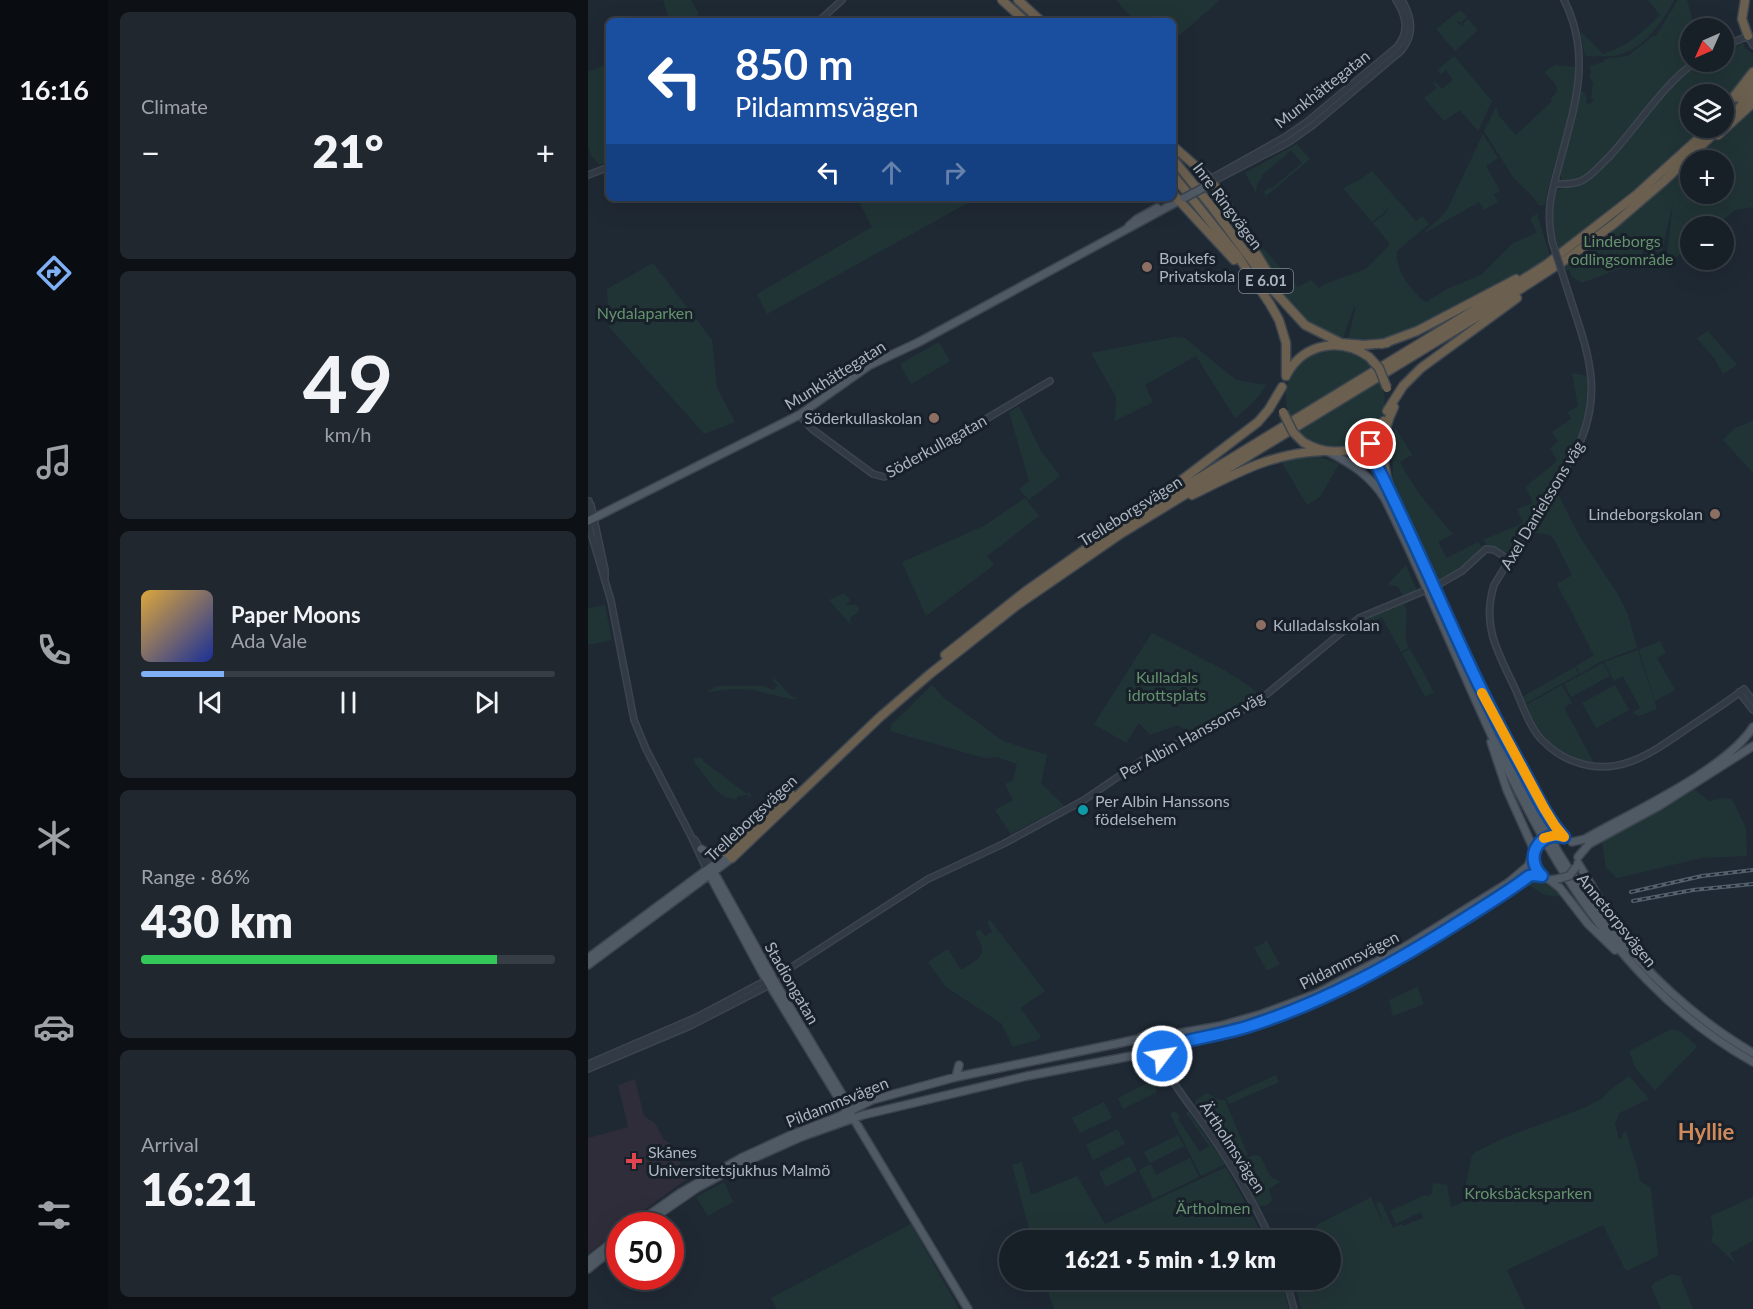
<!DOCTYPE html>
<meta charset="utf-8">
<style>
:root{--surface:#171f27;--page:#20272f;--text:#f1f3f6;--muted:#9ea2a7;--line:#363d44;--accent:#7fb0f5}
body{margin:0;font-family:Lato,sans-serif;background:var(--page);color:var(--text);height:100vh;display:flex;flex-direction:column;font-size:22px;white-space:nowrap}
*{box-sizing:border-box;margin:0}
p{font-size:20px;color:var(--muted)}
.icon{flex:none;width:33px;height:33px;fill:none;stroke:currentColor;stroke-width:2;stroke-linecap:round;stroke-linejoin:round}
.map{position:relative;flex:1;overflow:hidden}
.details{display:flex;flex-direction:column;gap:12px;padding:12px;background:#0d1115;width:480px}
.details>*{flex:none}
.top-card{position:absolute;left:18px;top:18px;width:570px;height:183px;border-radius:9px;box-shadow:0 6px 24px #0002,0 0 0 2px var(--line);background:#1a4fa0;color:#fff;overflow:hidden}
.needle{width:39px;rotate:225deg}
.controls{position:absolute;left:1092px;top:18px;display:grid;gap:12px}
.controls a{display:grid;place-items:center;width:54px;height:54px;border-radius:50%;background:var(--surface);box-shadow:0 6px 24px #0002,0 0 0 2px var(--line);font-size:30px}
.speed{position:absolute;left:18px;top:1212px;display:flex;gap:12px;font-size:30px;font-weight:700;text-align:center}
.speed>*{display:grid;place-content:center;width:78px;height:78px;border-radius:50%;background:var(--surface);box-shadow:0 6px 24px #0002,0 0 0 2px var(--line);line-height:1}
.speed .limit{border:9px solid #d22;background:#fff;color:#111}
.pin{position:absolute;display:grid;place-items:center;width:51px;height:51px;color:#fff;margin:-26px;border:3px solid #fff;border-radius:50%;box-shadow:0 2px 6px #0007}
.me{position:absolute;width:66px;margin:-33px;rotate:59deg;stroke-linejoin:round;filter:drop-shadow(0 0 4px #0008)}
.turn{display:flex;align-items:center;gap:21px;height:126px;padding:0 30px;font-size:27px}
.turn .icon{width:78px;height:78px;stroke-width:2.5}
.turn b{display:block;font-size:42px;line-height:51px}
.lanes{display:flex;align-items:center;height:57px;padding:0 30px;background:#0003;justify-content:center;gap:30px;direction:ltr}
.lanes .off{opacity:.35}
.big{font-size:45px;font-weight:800;line-height:1.1}
.details .tile{flex:1;display:flex;flex-direction:column;justify-content:center;gap:9px;min-width:0;padding:0 21px;border-radius:9px;background:var(--page)}
.details .dial{align-items:center;gap:0}
.dial b{font-size:78px;line-height:1}
.song{display:flex;align-items:center;gap:18px}
.cover{width:72px;height:72px;border-radius:9px;background:linear-gradient(135deg,hsl(40 70% 55%),hsl(230 70% 35%))}
.played{height:6px;border-radius:3px;background:linear-gradient(90deg,var(--accent) 20%,var(--line) 20%)}
.keys{display:flex;justify-content:space-around;direction:ltr}
.heat{display:flex;justify-content:space-between;align-items:center;font-size:33px;direction:ltr}
.charge{height:9px;border-radius:4px;background:linear-gradient(90deg,#34c759 86%,var(--line) 0)}
.trip{position:absolute;left:411px;top:1230px;width:342px;height:60px;border-radius:30px;background:var(--surface);box-shadow:0 6px 24px #0002,0 0 0 2px var(--line);font-weight:800;line-height:60px;text-align:center}
main{display:flex;flex:1;min-height:0}
.tab-bar{display:flex;flex-direction:column;width:108px;justify-content:space-around;align-items:center;background:#090c10;color:var(--muted)}
.tab-bar .icon{width:42px;height:42px}
.tab-bar .selected{color:var(--accent)}
.tab-bar b{font-size:27px;color:var(--text)}
.map>svg:first-child{display:block}
</style>
<main>
<nav class="tab-bar">
<b>16:16</b>
<svg class="icon selected" aria-label="directions" viewBox="0 0 24 24"><path d="M12 3l9 9-9 9-9-9zM9 14v-3h6M13 9l2 2-2 2"/></svg>
<svg class="icon" aria-label="music" viewBox="0 0 24 24"><path d="M9 18V5l10-2v13"/><circle cx="6" cy="18" r="3"/><circle cx="16" cy="16" r="3"/></svg>
<svg class="icon" aria-label="phone" viewBox="0 0 24 24"><path d="M5 4h4l2 5-3 2q2 4 5 5l2-3 5 2v4C11 20 4 13 5 4z"/></svg>
<svg class="icon" aria-label="climate" viewBox="0 0 24 24"><path d="M12 3v18M4 7l16 10M4 17L20 7"/></svg>
<svg class="icon" aria-label="car" viewBox="0 0 24 24"><path d="M5 17H2v-5l4-1 3-4h7l3 4 3 1v5h-3M9 17h6M6 11h13"/><circle cx="7" cy="17" r="2"/><circle cx="17" cy="17" r="2"/></svg>
<svg class="icon" aria-label="filters" viewBox="0 0 24 24"><path d="M4 7h16M4 17h16"/><circle cx="9" cy="7" r="2"/><circle cx="15" cy="17" r="2"/></svg>
</nav>
<section class="details">
<div class="tile"><p>Climate</p>
<div class="heat"><a>−</a><b class="big">21°</b><a>+</a></div>
</div>
<div class="tile dial"><b>49</b><p>km/h</p></div>
<div class="tile">
<div class="song"><i class="cover"></i><div><b>Paper Moons</b><p>Ada Vale</p></div></div>
<div class="played"></div>
<div class="keys"><svg class="icon" aria-label="previous" viewBox="0 0 24 24"><path d="M18 5L8 12l10 7zM5 5v14"/></svg><svg class="icon" aria-label="pause" viewBox="0 0 24 24"><path d="M8 5v14M16 5v14"/></svg><svg class="icon" aria-label="next" viewBox="0 0 24 24"><path d="M6 5l10 7-10 7zM19 5v14"/></svg></div>
</div>
<div class="tile"><p>Range · 86%</p><b class="big">430 km</b><div class="charge"></div></div>
<div class="tile"><p>Arrival</p><b class="big">16:21</b></div>
</section>
<div class="map">
<svg width="1165" height="1309" viewBox="0 0 1165 1309">
<rect width="100%" height="100%" fill="#1f2934"/>
<path fill="#2e2d39" d="M47,1079L56,1116L67,1123L76,1140L82,1143L100,1178L36,1225L32,1226L31,1229L0,1254V1138L40,1127L30,1085Z"/>
<path fill="#213435" d="M75,0H103L111,14L101,21H82Z
M528,0H630L631,1L585,41V21H536L542,16Z
M1060,0H1086C1077,18 1059,44 1039,52C1026,58 1010,56 997,56L992,31L1015,54C1042,45 1052,34 1072,15Z
M1090,0H1099L1107,28H1102L1103,62C1071,89 1048,124 1020,155C1011,163 1003,174 992,179C986,182 980,182 974,180L972,172L992,91L996,92L999,98L998,103L1002,104L1006,99L1003,98L1005,83L1001,75L1003,72L1001,66L1015,62L1017,59L1040,56L1065,36H1068Z
M872,10L879,17L873,23L871,21L868,22L876,27L875,24L880,19L890,30L867,51L848,29Z
M1155,43L1157,48L1165,54V69L1136,106V94H1102V128H1116L1048,191L971,250L964,226L966,192C972,188 977,188 984,186C991,184 1002,178 1008,173C1032,153 1091,67 1112,62C1119,60 1129,62 1136,62V51Z
M866,56L904,101L890,131L872,110L856,121L836,98L849,88L845,83L847,82L854,89L864,81V78L858,70L853,74L849,70Z
M21,63V161L11,165L3,155L0,147V72Z
M967,65L987,67C989,114 964,157 958,202L956,205H951L945,197L925,177L896,131L908,107L911,116L928,135L964,101L963,99L969,91L968,85L956,72Z
M1165,106V207L1147,210L1128,226H1102V248L1078,263L1085,203L1074,252L1054,251L1055,260L994,283L983,276L981,269L977,272L976,268L1036,221L1102,163V194H1136V160H1105Z
M895,134L910,158L898,166L912,191L906,194L910,202L896,210L891,202L833,235L850,220L859,210Z
M709,144L722,159L675,199L678,195L676,192L682,187L684,188L714,163L703,150L673,176L674,178L669,184L668,193L657,173Z
M784,171L828,221L834,216L841,224L809,251C806,268 824,293 838,302L859,289L893,275L925,243L949,233L942,218L949,214L962,256L936,272L832,326L796,340L759,342L768,307H766L754,341C743,335 731,330 720,323C698,306 684,276 670,252L675,248L710,287L723,280L731,288L737,284L778,269L802,244L785,223L797,214L804,202L797,212L784,222L755,188L770,181Z
M277,198H389L179,314L169,294L284,227L271,202Z
M65,263L124,340L129,388L147,422L116,434L21,327L19,289Z
M1120,331L1149,365L1135,374L1126,358L1109,338Z
M586,337L597,338L648,380L678,385C671,399 659,408 647,418L608,356L557,385L565,402L527,421L528,397L503,353Z
M351,342L362,361L323,384L312,364Z
M747,349L765,352L785,367L702,419C689,381 708,353 747,349Z
M984,373L1000,376C1005,420 984,453 961,488C948,509 934,530 921,552L916,553L900,546L895,540L935,523L929,509L945,503L938,487C948,477 959,471 969,460L962,448L970,442L964,432L983,419L980,412L990,406Z
M793,379C809,426 768,462 723,443C718,441 713,435 709,430Z
M431,406L453,451L472,476L441,500L431,489L441,481L421,412Z
M1165,421V473L1135,440L1147,428Z
M807,427L824,455L812,462C826,490 845,511 865,534L850,542L859,558L890,542L894,547L874,568L848,582L805,486L804,444Z
M708,457H732L751,464L732,497L719,505L693,461Z
M967,494L971,496L989,532L1029,593L1040,615L1049,648L1012,662L992,674L988,666L1006,655L969,584L984,575L966,539L961,535L941,532Z
M437,498L451,516L399,556L406,565L338,616L314,562L396,526Z
M818,565L829,591L816,597L810,587L800,584Z
M256,593L262,600L258,605H269L271,609L268,614L262,617L263,625L241,600Z
M816,603C823,618 813,632 821,648L813,652L794,617L778,626L774,619Z
M17,605L24,640L0,645V608Z
M564,633C586,645 659,678 670,695L640,714L603,733L590,725L562,735L551,723L538,743L506,724Z
M1072,641L1078,653L1069,658L1087,690L1067,701L1051,650Z
M822,649L846,692L837,697L814,653Z
M1050,650L1069,709L1051,716L1044,713L1052,708L1035,676L1026,681L1016,662Z
M1015,663L1022,676L983,697L976,684Z
M987,667L991,674L937,704L934,697Z
M186,678L203,696L208,698L207,700L165,690L146,689L118,692L129,686H175L186,690L190,685L185,681Z
M344,685L356,698L415,741L459,755L453,783L476,806L423,834L407,810L425,800L417,784L425,780L429,764L409,757L396,758L302,731L303,725Z
M974,685L984,703L976,708L1006,763C972,757 951,737 938,705Z
M1027,685L1041,710L1008,728L994,703Z
M108,758H115V761L159,794L161,792L163,796L161,798L160,795L149,796V799C127,799 119,776 106,762V759Z
M1106,789L1121,801L1137,798L1144,799L1158,828L1159,856L1114,858L1029,878L1018,868L1014,842Z
M953,878L966,887L975,897L957,895L937,883L942,879Z
M402,920L457,991L432,1008L452,1035V1039L425,1047L413,1023L358,987L340,962L360,949L373,970C395,957 400,955 387,932L392,929L397,936L404,932L399,922Z
M679,941L692,964L679,971L666,948Z
M829,987L836,1004L805,1016L801,1000Z
M1084,1029L1093,1032L1108,1045V1048L1067,1090L1048,1069L1041,1051Z
M688,1075L691,1082L641,1104L638,1098Z
M1041,1076L1061,1099L1031,1113L1027,1124L1031,1140L1038,1130C1042,1148 1049,1163 1052,1181L1063,1188L1070,1256L1038,1271L1015,1225L919,1270L937,1309H713L706,1280H742V1240H734L727,1226L783,1197L796,1226L788,1203L793,1202L805,1228L814,1224L815,1226L835,1218L833,1212L808,1224L802,1211L837,1195L840,1197L844,1193L845,1183L859,1185L863,1207L874,1203L884,1155L889,1151L921,1136L991,1110L1014,1099L1021,1091Z
M564,1081L569,1092L535,1109L530,1098Z
M619,1093L631,1100H637L660,1155L644,1160L607,1105L608,1100Z
M516,1102L524,1118L492,1133L484,1118Z
M586,1111L592,1117L590,1119L612,1152L621,1146L598,1113L600,1111L637,1164L613,1176L582,1114Z
M530,1129L537,1144L505,1160L498,1145Z
M590,1135L596,1146L562,1163L556,1152Z
M666,1155L672,1156L683,1177L692,1182L681,1189L684,1200C682,1205 675,1207 670,1205L645,1163Z
M542,1156L549,1171L518,1187L511,1172Z
M602,1158L611,1177L565,1199L551,1170L563,1164L568,1175Z
M434,1162L443,1195L489,1176L517,1224L638,1167L677,1240H444L424,1165Z
M136,1182L145,1202L120,1216L108,1197Z
M1165,1197V1241L1142,1253L1148,1264L1127,1244L1123,1242L1125,1233L1123,1216Z
M323,1224L371,1309H189L183,1298Z
M1084,1274L1092,1276L1105,1309H1073L1063,1286L1067,1282Z
M456,1280H693L701,1309H466Z"/>
<g fill="none" stroke-linecap="round" stroke-linejoin="round">
<g stroke="#3c444f" stroke-width="8">
<path id="minor" d="M231,21L254,0
M1136,46L1160,36L1165,45
M0,175L21,167
M622,179L697,137L720,121L809,47C822,31 818,16 808,0
M624,182L701,142L725,125L813,51C827,34 824,18 814,0
M966,184C975,184 984,185 993,181C1004,176 1012,165 1021,157C1050,126 1073,87 1107,62
M964,241C958,211 963,194 971,165C986,108 1005,57 976,0
M978,285C997,346 1019,389 988,451L906,585C894,624 908,649 925,684C934,703 940,725 954,740C964,750 975,758 988,762C1032,778 1066,751 1100,728C1119,715 1138,703 1156,689L1165,701
M211,415L224,429L285,474L296,477L317,467L462,381
M1,501L2,530L23,601L46,720L58,749L103,836L119,870
M3,505L17,570V577
M848,586L874,571L898,549L906,550L920,559
M1151,692L1165,710
M107,840L123,867
M569,1050C580,1080 603,1106 621,1132C645,1167 666,1202 683,1240
M560,1053L577,1069
M0,1064L109,1017L173,983L180,982
M0,1069L102,1026L176,988L185,979L340,879L415,844L496,800L562,755L614,733L658,708L679,694L771,618L836,591
M698,1280L706,1309"/>
</g>
<g stroke="#3c444f" stroke-width="10">
<path id="major" d="M614,184L622,179
M541,226L549,219L569,208
M785,436L782,451L797,481
M741,452C764,464 783,476 797,499C897,698 957,944 1165,1062
M804,497C832,560 861,623 890,687C913,737 934,790 962,838C1011,924 1079,1003 1165,1053
M0,521L211,415L282,365L331,342L596,198
M917,736L963,819L976,837
M903,742L919,790L946,850
M984,842L997,839C1042,813 1138,770 1165,727
M113,849L125,856L138,854
M990,857L1001,844L1071,806L1165,746
M990,863L1032,933
M123,867L190,987L261,1106V1111
M119,870L175,974L257,1109L261,1111L380,1309
M962,880L972,888L1000,924L1027,950
M0,958L140,854
M0,965L144,858
M553,1037V1049L559,1053L564,1054L570,1047V1041L566,1036
M570,1050L582,1045L656,1027L735,998L820,954L913,896L941,876L950,875L962,880L969,879
M575,1061L574,1052L579,1045
M368,1077L371,1065
M45,1226L92,1193L153,1158L205,1134L252,1116L284,1100L368,1077L532,1043L550,1039L557,1035L575,1036L632,1026L674,1014L728,994L820,945L920,883L940,866L948,846
M54,1226L109,1188L155,1163L213,1137L275,1115L439,1076L559,1053
M0,1261L32,1236
M0,1269L32,1243"/>
</g>
<g stroke="#3d454f" stroke-width="11">
<path id="highway" d="M414,0L437,21
M430,0L453,21
M1157,0L1154,19L1160,36
M1151,98L1165,83
M1136,109L1165,72
M1146,113L1165,93
M1130,135L1165,103
M585,146L619,176L627,186L688,286
M585,159L624,207L686,291L717,325L753,343L776,345L799,343
M585,175L649,255L682,304L691,320L698,343V376
M585,194L646,260
M794,344L829,331L928,279
M699,374C716,343 753,337 781,357
M799,411L815,386L833,368L929,298
M715,442C744,460 780,452 796,421
M582,489L670,422L681,409L694,387
M604,495C649,473 683,453 735,451
M805,500C794,467 790,439 806,407
M357,655L438,591L516,536L893,306L959,264L1048,195L1122,128
M140,854L203,794
M144,858L292,717L342,674L428,606L534,533L897,312L979,259L1027,223L1076,181L1132,128"/>
</g>
<use href="#minor" stroke="#323b45" stroke-width="5"/>
<use href="#major" stroke="#505a65" stroke-width="7"/>
<use href="#highway" stroke="#6b5f4f" stroke-width="8"/>
<g stroke="#545f6c" stroke-width="4">
<path id="rail" d="M1043,892L1114,876L1165,870
M1045,901L1105,890L1165,884"/>
</g>
<use href="#rail" stroke="#182029" stroke-width="1.5" stroke-dasharray="4.5" stroke-linecap="butt"/>
<g stroke="#3c444f" stroke-width="8" stroke-linecap="butt">
<path id="minor-bridge" d="M964,241L978,285"/>
</g>
<g stroke="#3c444f" stroke-width="10" stroke-linecap="butt">
<path id="major-bridge" d="M596,198L617,187
M948,846C954,838 962,834 973,836
M969,879L981,876L988,867"/>
</g>
<g stroke="#3d454f" stroke-width="11" stroke-linecap="butt">
<path id="highway-bridge" d="M781,357L791,368L799,388
M695,412L705,432L715,442"/>
</g>
<use href="#minor-bridge" stroke="#323b45" stroke-width="5"/>
<use href="#major-bridge" stroke="#505a65" stroke-width="7"/>
<use href="#highway-bridge" stroke="#6b5f4f" stroke-width="8"/>
</g>
<g fill="none" stroke-linecap="round" stroke-linejoin="round">
<g stroke="#114b97" stroke-width="15">
<path id="route" d="M574,1056L575,1050L579,1046C604,1039 630,1035 655,1028C734,1004 807,963 876,919C898,905 920,892 941,876L945,875L954,876C935,858 951,830 976,837C956,815 944,785 929,759C874,660 835,554 783,454V444"/>
</g>
<use href="#route" stroke="#1a73e8" stroke-width="10"/>
<path stroke="#f59e0b" stroke-width="10" d="M894,693L956,808L967,826L976,837L968,835L956,838"/>
</g>
<g fill="#8d6e63" stroke="#182029" stroke-width="2">
<circle cx="559" cy="267" r="6"/>
<circle cx="346" cy="418" r="6"/>
<circle cx="1127" cy="514" r="6"/>
<circle cx="673" cy="625" r="6"/>
</g>
<circle fill="#0f9aa8" stroke="#182029" stroke-width="2" cx="495" cy="810" r="6"/>
<path fill="#e0444e" stroke="#182029" stroke-width="2" d="M43 1152h6v6h6v6h-6v6h-6v-6h-6v-6h6z"/>
<g text-anchor="middle" stroke-width="6" stroke-linejoin="round" paint-order="stroke">
<rect fill="#182029" stroke="#808894" stroke-width="1.5" x="651" y="269" width="54" height="24" rx="4.5"/>
<g font-size="15" font-weight="bold" fill="#acb5c2">
<text x="678" y="286">E 6.01</text>
</g>
<g font-size="16" fill="#acb5c2" stroke="#182029">
<text transform="translate(734 89) rotate(-38)" y="6">Munkhättegatan</text>
<text transform="translate(640 206) rotate(53)" y="6">Inre Ringvägen</text>
<text transform="translate(247 375) rotate(-32)" y="6">Munkhättegatan</text>
<text transform="translate(348 446) rotate(-29)" y="6">Söderkullagatan</text>
<text transform="translate(954 505) rotate(-59)" y="6">Axel Danielssons väg</text>
<text transform="translate(542 511) rotate(-32)" y="6">Trelleborgsvägen</text>
<text transform="translate(604 735) rotate(-29)" y="6">Per Albin Hanssons väg</text>
<text transform="translate(163 818) rotate(-43)" y="6">Trelleborgsvägen</text>
<text transform="translate(1029 920) rotate(51)" y="6">Annetorpsvägen</text>
<text transform="translate(761 960) rotate(-27)" y="6">Pildammsvägen</text>
<text transform="translate(204 983) rotate(60)" y="6">Stadiongatan</text>
<text transform="translate(249 1102) rotate(-22)" y="6">Pildammsvägen</text>
<text transform="translate(645 1147) rotate(57)" y="6">Ärtholmsvägen</text>
</g>
<g font-size="16" fill="#65926e" stroke="#182029">
<text x="1034" y="247">Lindeborgs<tspan x="1034" dy="18">odlingsområde</tspan></text>
<text x="57" y="319">Nydalaparken</text>
<text x="579" y="683">Kulladals<tspan x="579" dy="18">idrottsplats</tspan></text>
<text x="940" y="1199">Kroksbäcksparken</text>
<text x="625" y="1214">Ärtholmen</text>
</g>
<g font-size="16" fill="#acb5c2" stroke="#182029" text-anchor="start">
<text x="571" y="264">Boukefs<tspan x="571" dy="18">Privatskola</tspan></text>
<text x="334" y="424" text-anchor="end">Söderkullaskolan</text>
<text x="1115" y="520" text-anchor="end">Lindeborgskolan</text>
<text x="685" y="631">Kulladalsskolan</text>
<text x="507" y="807">Per Albin Hanssons<tspan x="507" dy="18">födelsehem</tspan></text>
<text x="60" y="1158">Skånes<tspan x="60" dy="18">Universitetsjukhus Malmö</tspan></text>
</g>
<g font-size="22" font-weight="bold" fill="#cf895a" stroke="#182029">
<text x="1118" y="1140">Hyllie</text>
</g>
</g>
</svg>
<div class="controls">
<a><svg class="needle" viewBox="-14 -14 28 28"><path d="M0-13l5 13h-10z" fill="#e53935"/><path d="M0 13l5-13h-10z" fill="#9ea2a7"/></svg></a>
<a><svg class="icon" aria-label="layers" viewBox="0 0 24 24"><path d="M12 4l9 5-9 5-9-5zM3 14l9 5 9-5"/></svg></a>
<a>+</a>
<a>−</a>
</div>
<div class="speed"><div class="limit">50</div></div>
<div class="pin" style="left:783px;top:444px;background:#d93025"><svg class="icon" aria-label="arrive" viewBox="0 0 24 24"><path d="M6 21V4h12l-3 4 3 4H6"/></svg></div>
<svg class="me" style="left:574px;top:1056px" viewBox="-20 -20 40 40"><circle r="17" fill="#1a73e8" stroke="#fff" stroke-width="3"/><path d="M0-11L8 9 0 5-8 9z" fill="#fff"/></svg>
<div class="trip">16:21 · 5 min · 1.9 km</div>
<div class="top-card">
<div class="turn"><svg class="icon" aria-label="left" viewBox="0 0 24 24"><path d="M17 20v-9H6M10 6l-5 5 5 5"/></svg><div><b>850 m</b>Pildammsvägen</div></div>
<div class="lanes"><svg class="icon" aria-label="left" viewBox="0 0 24 24"><path d="M17 20v-9H6M10 6l-5 5 5 5"/></svg><svg class="icon off" aria-label="ahead" viewBox="0 0 24 24"><path d="M12 20V5M6 11l6-6 6 6"/></svg><svg class="icon off" aria-label="right" viewBox="0 0 24 24"><path d="M7 20v-9h11M14 6l5 5-5 5"/></svg></div>
</div>
</div>
</main>
